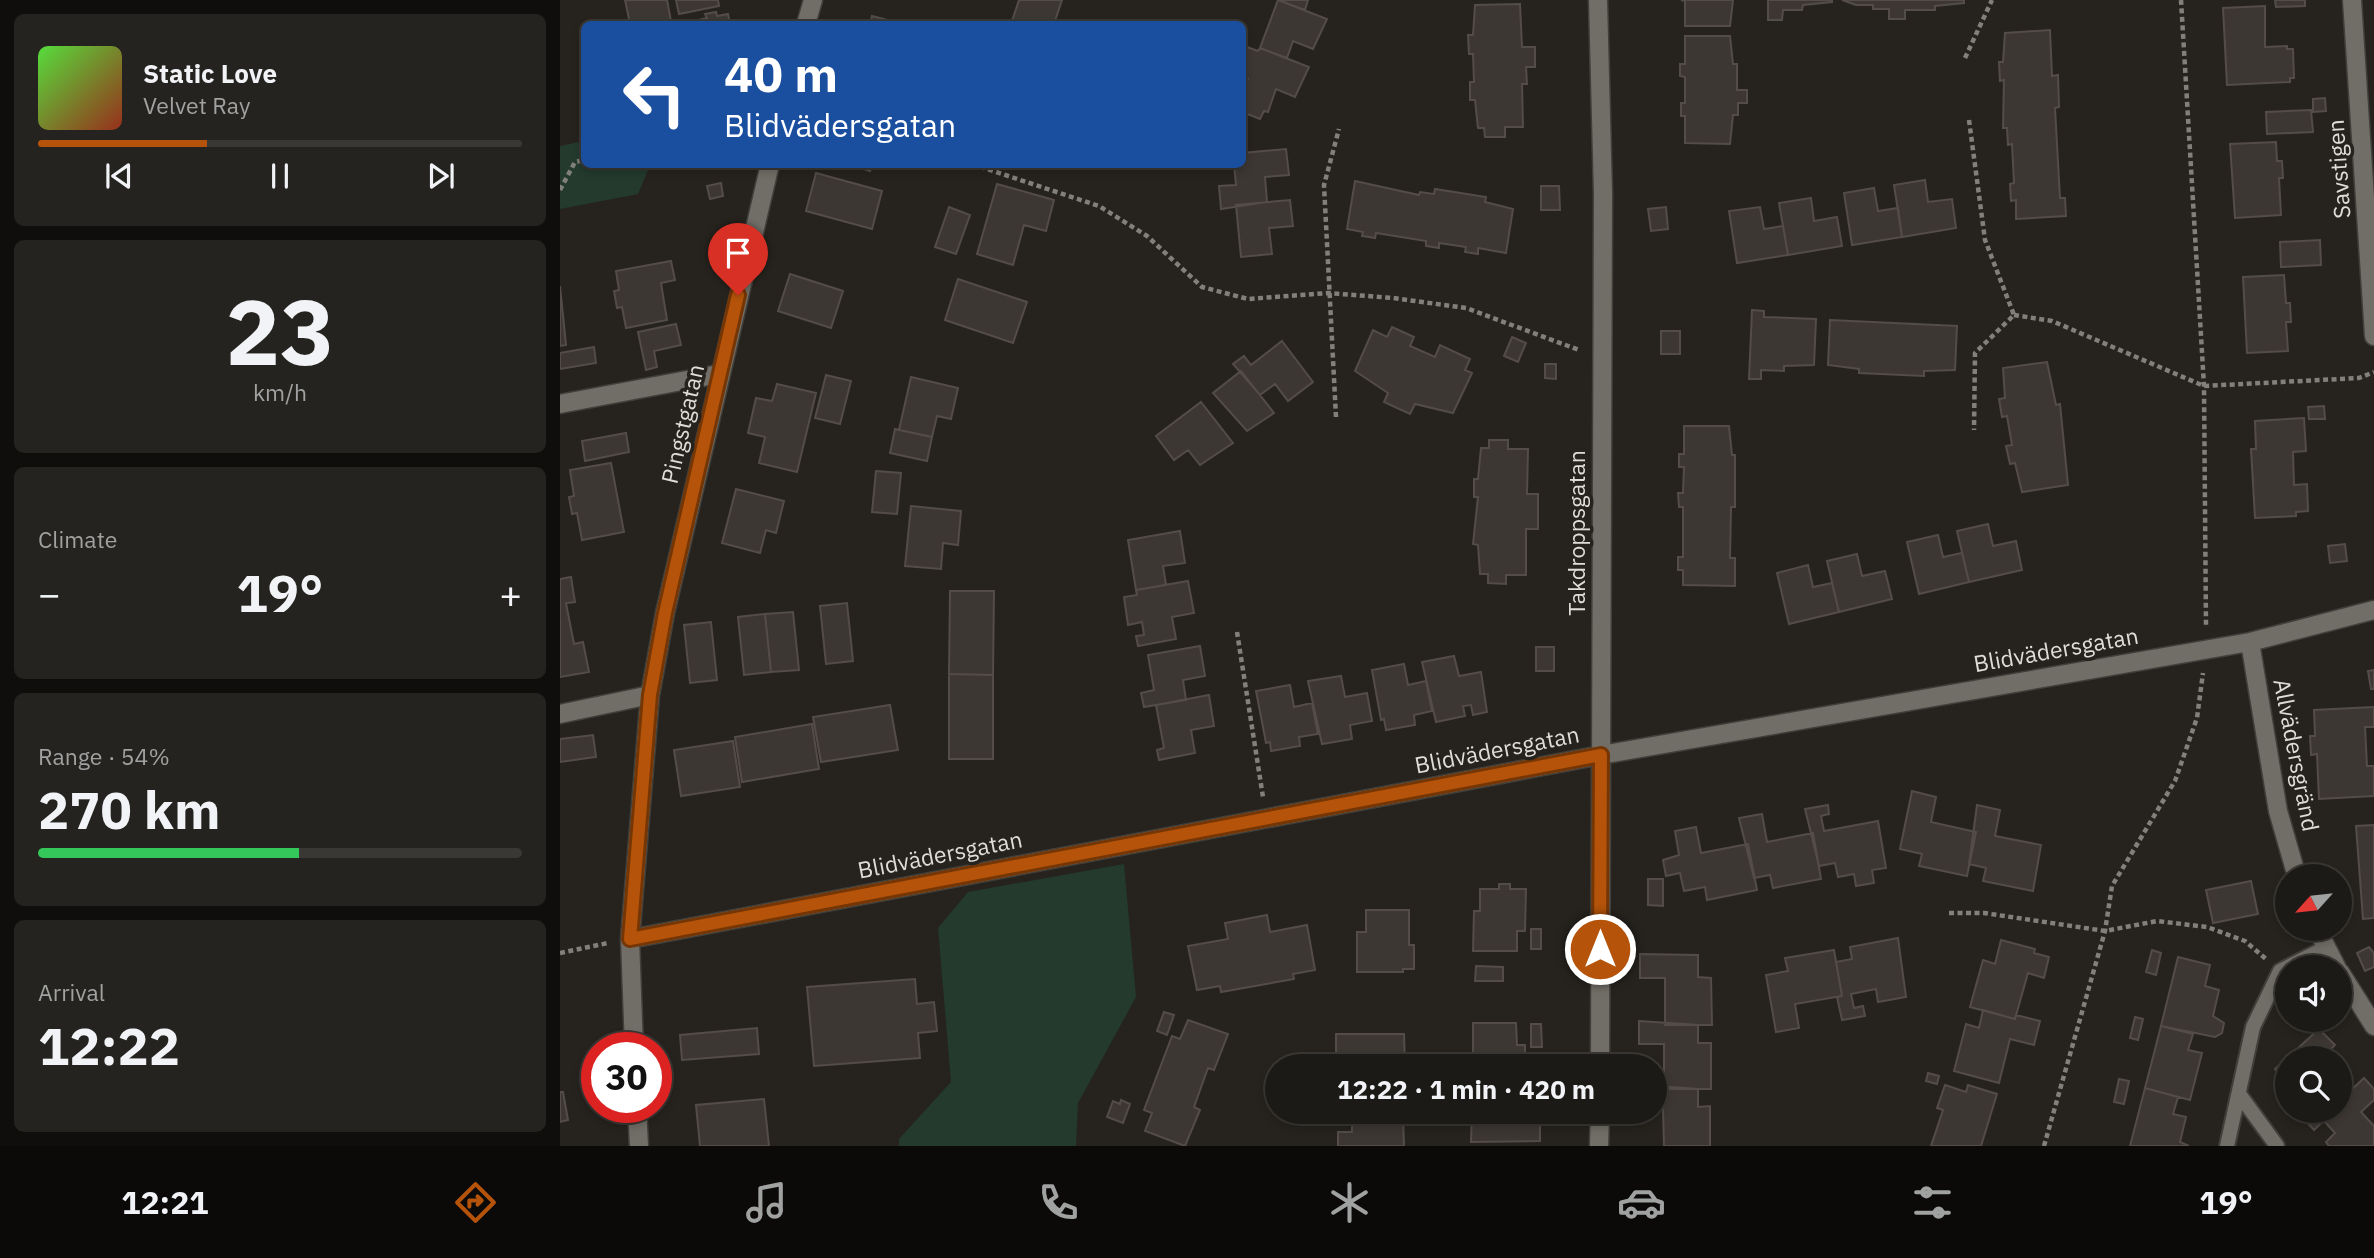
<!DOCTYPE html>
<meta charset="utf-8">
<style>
:root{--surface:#1c1a16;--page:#25231f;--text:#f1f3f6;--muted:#a0a1a1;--line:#3a3835;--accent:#b45309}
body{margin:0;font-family:"IBM Plex Sans",sans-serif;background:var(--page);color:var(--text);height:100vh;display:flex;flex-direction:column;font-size:26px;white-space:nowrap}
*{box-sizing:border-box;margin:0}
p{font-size:23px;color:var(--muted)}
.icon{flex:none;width:38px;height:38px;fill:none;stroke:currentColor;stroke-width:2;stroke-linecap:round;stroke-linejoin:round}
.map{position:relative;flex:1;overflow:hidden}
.side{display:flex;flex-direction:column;gap:14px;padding:14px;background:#0f0e0c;width:560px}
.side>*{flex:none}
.hud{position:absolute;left:21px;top:21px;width:665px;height:147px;border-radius:10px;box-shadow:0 4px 10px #0003,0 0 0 2px var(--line);background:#1a4fa0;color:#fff;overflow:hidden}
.needle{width:46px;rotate:243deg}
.fabs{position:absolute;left:1715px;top:864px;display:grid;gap:14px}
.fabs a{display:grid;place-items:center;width:77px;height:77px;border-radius:50%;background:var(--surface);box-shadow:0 4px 10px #0003,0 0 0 2px var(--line);font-size:35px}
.speed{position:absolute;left:21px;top:1032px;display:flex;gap:14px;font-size:35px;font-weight:700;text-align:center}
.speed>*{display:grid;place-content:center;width:91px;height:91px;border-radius:50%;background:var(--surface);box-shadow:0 4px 10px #0003,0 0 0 2px var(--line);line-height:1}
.speed .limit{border:10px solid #d22;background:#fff;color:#111}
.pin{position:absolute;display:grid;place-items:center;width:60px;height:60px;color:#fff;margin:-72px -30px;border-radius:50% 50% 50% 0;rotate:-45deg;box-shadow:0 0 7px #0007}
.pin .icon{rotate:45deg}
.me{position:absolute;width:77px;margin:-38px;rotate:0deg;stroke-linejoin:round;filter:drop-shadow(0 0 5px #0008)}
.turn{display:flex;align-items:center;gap:24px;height:147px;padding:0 28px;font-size:32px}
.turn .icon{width:91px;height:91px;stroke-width:2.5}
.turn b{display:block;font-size:49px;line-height:60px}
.big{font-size:52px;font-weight:700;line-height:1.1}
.side .tile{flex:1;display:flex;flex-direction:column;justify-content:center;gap:10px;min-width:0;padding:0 24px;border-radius:10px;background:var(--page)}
.side .dial{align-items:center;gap:0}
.dial b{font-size:91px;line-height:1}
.song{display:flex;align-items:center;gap:21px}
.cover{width:84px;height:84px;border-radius:10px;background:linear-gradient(135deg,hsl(110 70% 55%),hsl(10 70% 35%))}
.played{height:7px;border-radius:4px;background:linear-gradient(90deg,var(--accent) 35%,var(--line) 35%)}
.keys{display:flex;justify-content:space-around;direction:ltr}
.heat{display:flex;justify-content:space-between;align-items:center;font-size:38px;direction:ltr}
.charge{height:10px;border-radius:5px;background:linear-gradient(90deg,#34c759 54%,var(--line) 0)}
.trip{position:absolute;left:705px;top:1054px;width:402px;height:70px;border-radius:35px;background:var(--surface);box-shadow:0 4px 10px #0003,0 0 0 2px var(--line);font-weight:700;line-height:70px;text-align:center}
.tabs{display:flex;height:112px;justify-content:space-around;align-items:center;background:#0b0a09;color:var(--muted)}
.tabs .icon{width:49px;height:49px}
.tabs .current{color:var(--accent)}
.tabs b{font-size:32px;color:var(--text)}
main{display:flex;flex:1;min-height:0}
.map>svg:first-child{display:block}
</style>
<main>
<section class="side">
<div class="tile">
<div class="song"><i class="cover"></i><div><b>Static Love</b><p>Velvet Ray</p></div></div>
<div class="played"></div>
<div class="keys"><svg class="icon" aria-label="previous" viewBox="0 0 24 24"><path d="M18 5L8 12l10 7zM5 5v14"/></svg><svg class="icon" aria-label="pause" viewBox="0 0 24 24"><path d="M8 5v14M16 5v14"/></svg><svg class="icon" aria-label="next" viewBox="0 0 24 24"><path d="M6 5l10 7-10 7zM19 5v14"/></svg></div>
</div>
<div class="tile dial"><b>23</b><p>km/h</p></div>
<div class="tile"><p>Climate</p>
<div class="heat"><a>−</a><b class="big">19°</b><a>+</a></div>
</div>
<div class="tile"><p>Range · 54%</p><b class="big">270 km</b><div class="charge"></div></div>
<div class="tile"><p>Arrival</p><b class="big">12:22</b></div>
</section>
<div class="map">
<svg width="1814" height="1146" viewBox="0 0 1814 1146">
<rect width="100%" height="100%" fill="#26231e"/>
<path fill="#233a2d" d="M24,141V164L90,165L78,194L0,209V146Z
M564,864L576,997L518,1103L516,1146H339V1139L391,1082L378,928L408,892Z"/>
<path fill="#3d3734" stroke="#534c49" stroke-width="2" d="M65,0H107L111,21L70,24Z
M116,0H158L159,6L119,14Z
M459,0H502L494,24H451Z
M718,0H748L745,10Z
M718,0L767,19L753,49L733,41L727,58L700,48Z
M1121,0H1173L1170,26H1125V1Z
M1208,0H1272V2L1243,5L1242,10H1223L1222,20H1208Z
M1282,0H1404V3L1375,6V10H1345V19H1329V9H1313V5H1296Z
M1715,0H1745V6L1716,7Z
M960,4L962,47H975V67H966L967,84H962L963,127H945V137H925L924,128H918L915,100H910V82H914L913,54H909L908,35H913L915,5Z
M1705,6V47L1727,46V49H1733L1734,78H1730V82L1667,85L1663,8Z
M156,12L157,16L168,14L170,24H135L134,21L147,18L145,14Z
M312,16L343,24H310Z
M1490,30L1492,76L1498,75L1499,107L1495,108L1500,198H1505L1506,216L1456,219V200L1451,201L1450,184L1454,183L1452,144L1448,145L1447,128H1443L1444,80L1440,81L1439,62H1443L1445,33Z
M1125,36H1170L1173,64H1177V90H1187V103H1178V115H1173L1170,144L1125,143V116H1121V103H1125V77L1120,76V64H1125Z
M687,47L698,51L700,48L749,67L735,97L716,89L708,112L704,111L700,119L682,112L686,103L682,102V92L688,79L682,76V60Z
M1765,98L1766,111L1753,112V99Z
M1751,110L1753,132L1707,134L1706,112Z
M1716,142L1717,161H1722L1723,178H1719L1721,215L1675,218L1670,144Z
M726,149L729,175L705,177L707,202L661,209L659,186L676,185L674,164H682V153Z
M288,164H313L310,171Z
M256,173L322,191L312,229L246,211Z
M1365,180L1368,202L1392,199L1396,228L1342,237L1334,185Z
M795,181L859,195L860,192L874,194L875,189L926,197L925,202L953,209L946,253L918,248V254L905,252L906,247L879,243V248L866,246V241L816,233L815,238L802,236L803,232L787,229Z
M161,183L163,196L150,199L147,186Z
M437,184L494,200L486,231L464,225L453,265L417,254Z
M981,186H999L1000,210H981Z
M1314,188L1318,211L1338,208L1342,237L1292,245L1284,193Z
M1251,198L1254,221L1277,217L1282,246L1228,255L1219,203Z
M730,200L733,226L709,228L712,254L681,257L676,205Z
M389,207L410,215L396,254L375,247Z
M1106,207L1108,229L1091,231L1088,209Z
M1200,207L1204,229L1223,226L1228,255L1177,263L1169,211Z
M1760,240L1761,265L1721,267L1720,242Z
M111,261L115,280L101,283L107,320L66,328L62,307L57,308L54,291L59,290L56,271Z
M230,274L283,291L271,328L218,311Z
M1724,275L1726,303H1730L1731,322H1726L1728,351L1687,353L1683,277Z
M398,279L467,302L453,343L385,320Z
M0,286L6,345L0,346Z
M1192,310L1204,311V317L1256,319L1254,365L1224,366V371L1201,370V379H1189Z
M1270,320L1397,326L1395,370L1364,371V376L1299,373V369L1268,365Z
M116,324L121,345L94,351L97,367L86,370L78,332Z
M832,327L854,337L850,346L875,357L880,345L910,359L905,370L912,373L893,413L855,404L850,414L824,402L828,393L795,371L813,330L827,337Z
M1101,331H1120V354H1101Z
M952,337L966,343L958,362L944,356Z
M722,341L753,382L728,401L715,384L700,395L673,364L684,356L691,365Z
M34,347L36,363L0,369V353Z
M1487,362L1496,405L1500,404L1508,485L1462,492L1455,463L1450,464L1446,446L1452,445L1447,416L1442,417L1439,399L1445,398L1443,368Z
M985,364H996V379L985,378Z
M681,371L714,413L687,431L653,393Z
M266,375L291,381L280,424L255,418Z
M351,377L398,388L391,419L377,416L372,437L339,430Z
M217,384L256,393L237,472L199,463L205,437L188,433L196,398L212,401Z
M641,402L673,443L640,465L628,450L614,460L596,436Z
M1764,406L1765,419H1749L1748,407Z
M1744,418L1746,451L1733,452L1734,485L1747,484L1748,511L1736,512V516L1695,518L1691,449H1696L1695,421Z
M1124,426H1169L1172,455H1175V507H1171L1170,558H1175V586L1123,585V570H1118V557H1123V507H1119L1118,493H1123L1124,467H1119V454H1124Z
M335,429L372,437L367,461L330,453Z
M66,433L69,452L25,461L22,441Z
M929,440H948V449H968L967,494H978V529H966V575H946V584L928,583V574H920L918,545L913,544L918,497H914V479H918L921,448H929Z
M51,463L64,532L22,540L17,513L12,514L9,497L14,496L10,470Z
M316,471L341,473L337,514L312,512Z
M176,489L224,501L216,533L206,530L200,553L162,543Z
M351,506L401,511L398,545L383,543L381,569L345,566Z
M1428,524L1433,546L1456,541L1462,570L1409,582L1397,531Z
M620,531L625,563L603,566L606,585L576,590L568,540Z
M1378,535L1383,557L1402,553L1409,582L1359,594L1347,542Z
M1785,544L1787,561L1770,563L1768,546Z
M1297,554L1302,576L1325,571L1332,599L1279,612L1267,561Z
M1248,565L1253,587L1272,583L1279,612L1229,624L1217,573Z
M11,577L15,602L6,603L14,644L23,642L29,672L0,677V579Z
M628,581L634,613L612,617L616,639L578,646L576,636L584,635L582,622L568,625L564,597L577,595L576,590Z
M390,591H434L433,675L389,674Z
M287,603L293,661L266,664L260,606Z
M233,612L239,670L211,672L205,614Z
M205,614L211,672L184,675L178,617Z
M151,622L157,680L130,683L124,625Z
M640,646L645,676L623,680L626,700L584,707L581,693L594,690L588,655Z
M976,647H994V671H976Z
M894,656L899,676L921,672L927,712L913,715L911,705L903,706L905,716L876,722L862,662Z
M844,664L848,685L866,681L872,711L854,715L855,725L826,730L824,719L821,720L812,670Z
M1814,670V689H1811L1808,671Z
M389,674L433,675V759H389Z
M781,676L785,697L807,693L812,721L790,725L792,739L762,744L748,681Z
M730,685L734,707L752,703L758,734L739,737L740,746L711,751L710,742L706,743L696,691Z
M649,695L654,726L631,730L635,753L599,760L597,750L604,748L596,705Z
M330,705L338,750L261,762L253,717Z
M1814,707V727H1805L1807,766H1814V796L1759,799L1757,754L1751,755L1750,736H1755L1754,710Z
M252,724L259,769L182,782L175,737Z
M33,735L36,757L0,762V739Z
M173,741L180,787L121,796L114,750Z
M1352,791L1376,797L1371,822L1416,832L1407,876L1359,866L1362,854L1340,849Z
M1268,805L1269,814L1261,816L1264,831L1318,821L1326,868L1312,870L1314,883L1296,886L1294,874L1278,877L1275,863L1259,866L1245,809Z
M1417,805L1440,810L1435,836L1481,845L1473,891L1423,881L1426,868L1409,864Z
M1202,814L1207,842L1253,833L1261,879L1213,888L1210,875L1194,878L1179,818Z
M1814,825V918L1803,919L1796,826Z
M1136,827L1141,853L1188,844L1197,890L1147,900L1145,887L1124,891L1120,873L1106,876L1103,860L1119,855L1115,831Z
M1088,879H1103V906L1088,905Z
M1691,881L1698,914L1653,923L1646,890Z
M939,884H950V889H966L965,931H957V951H913L914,911H920V889H939Z
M806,910H849V945H854V969H843V972H797V932H806Z
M707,915L710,932L747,925L755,970L733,974L734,979L661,992L660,986L637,990L628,946L668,939L665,923Z
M971,929H981V949H971Z
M1338,938L1346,997L1318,1002L1316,989L1291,994L1294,1008L1303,1006L1305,1016L1282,1020L1277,997L1282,996L1276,962L1292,959L1290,947Z
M1441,940L1475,949L1474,953L1489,957L1484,978L1468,973L1455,1019L1410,1007L1423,960L1435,964Z
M1809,947L1814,953V967L1805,971L1797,953Z
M1274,950L1282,996L1235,1004L1239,1028L1216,1032L1206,975L1228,971L1225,958Z
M1592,950L1601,953L1596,975L1586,972Z
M1080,954L1138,955V977L1151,978L1152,1025H1105V978H1080Z
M1618,957L1650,965L1645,986L1659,990L1653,1016L1664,1023L1662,1033L1655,1037L1601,1026Z
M916,966L943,967V981H915Z
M355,979L357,1004L374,1002L377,1031L358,1033L360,1058L254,1066L247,987Z
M1423,1010L1455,1019L1456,1015L1480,1021L1474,1045L1450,1039L1439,1083L1394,1071L1406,1024L1419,1028Z
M604,1012L614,1015L607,1035L597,1031Z
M1575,1017L1583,1019L1578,1040L1570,1038Z
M628,1020L668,1034L654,1070L648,1068L634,1107L640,1110L625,1146L585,1131L592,1113L584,1110L612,1036L620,1039Z
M1079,1021L1138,1025V1043H1151V1089H1104V1044H1079Z
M913,1023H956L957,1045H965V1066H919V1062L913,1061Z
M971,1024H981L982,1047H971Z
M1601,1026L1633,1034L1628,1050L1642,1053L1630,1100L1585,1088Z
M197,1028L199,1054L122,1060L120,1035Z
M1759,1029L1775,1045L1761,1059H1727V1082L1715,1069Z
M776,1034H844L845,1066H792V1058L776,1057Z
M1368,1073L1379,1076L1377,1084L1366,1081Z
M1804,1078L1814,1089V1100L1801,1112L1814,1126V1146H1769L1766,1142L1775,1133L1764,1121L1774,1111H1780V1106L1788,1098L1786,1095Z
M1559,1079L1569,1081L1564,1104L1554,1102Z
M1385,1085L1406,1092L1408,1085L1437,1094L1421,1146H1371L1383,1110L1377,1108Z
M1096,1086L1138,1089V1107L1150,1106V1146H1104L1103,1109H1096Z
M1585,1088L1618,1097L1613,1114L1626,1117L1620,1142L1629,1146H1570Z
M1780,1089L1788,1098L1780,1106Z
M0,1092H3L8,1120L0,1122Z
M204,1099L209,1146H140L136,1105Z
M561,1100L570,1104L563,1123L547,1117L553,1101L560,1104Z
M792,1111H838V1117H843L844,1146H778V1132H792Z
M912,1111H964V1120H980V1141L911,1142Z
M1737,1111H1774L1754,1130Z"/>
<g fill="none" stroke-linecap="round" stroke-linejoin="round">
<g stroke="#413f3a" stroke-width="18">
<path id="service" d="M1679,1094L1717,1146
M1667,1146L1693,1027L1720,971L1767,947"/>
</g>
<g stroke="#413f3a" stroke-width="21">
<path id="minor" d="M1038,0L1043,194L1040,1066
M1792,0L1814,336
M246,24L253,0
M0,404L159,374
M1690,642L1718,811L1737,877
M0,714L90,695
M1757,929L1777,968
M70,939L1041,755L1690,642L1814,610
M1780,972L1814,1026
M74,1048L70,939L90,695L105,613L210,164
M77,1108L79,1146
M1039,1146L1040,1111"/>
</g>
<path stroke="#82807b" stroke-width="4.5" stroke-dasharray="5 3.5" stroke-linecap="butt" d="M1621,0L1644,386L1646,626
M1405,58L1432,0
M1409,120L1425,240L1454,315L1415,353L1414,430
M412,164L539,206L587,236L642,287L688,299L768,293L833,298L906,308L1019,350
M0,190L15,162L24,160
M1454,315L1492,321L1644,386L1799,378L1814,372
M776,417L764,185L779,129
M677,632L703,797
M1389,913H1424L1545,931L1597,921L1647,927L1685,941L1706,959
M0,953L48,943
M1484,1146L1545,931L1552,886L1615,781L1637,718L1643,673"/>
<use href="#service" stroke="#716e67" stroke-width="14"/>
<use href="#minor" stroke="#716e67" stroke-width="18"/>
</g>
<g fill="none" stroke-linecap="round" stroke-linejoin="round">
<g stroke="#753606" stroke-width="18">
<path id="route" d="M178,295L105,613L90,695L70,939L1041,755L1040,949"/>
</g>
<use href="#route" stroke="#b45309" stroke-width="12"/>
</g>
<g text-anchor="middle" stroke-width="7" stroke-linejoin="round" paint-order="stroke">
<g font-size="23" fill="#dfddd9" stroke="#26231e">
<text transform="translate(1779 169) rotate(-94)" y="8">Savstigen</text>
<text transform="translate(123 424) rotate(-77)" y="8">Pingstgatan</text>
<text transform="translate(1017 533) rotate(-90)" y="8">Takdroppsgatan</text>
<text transform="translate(1496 650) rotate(-10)" y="8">Blidvädersgatan</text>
<text transform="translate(937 750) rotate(-11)" y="8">Blidvädersgatan</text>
<text transform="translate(1736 755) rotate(79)" y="8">Allvädersgränd</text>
<text transform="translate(380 855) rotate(-11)" y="8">Blidvädersgatan</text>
</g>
</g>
</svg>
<div class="fabs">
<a><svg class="needle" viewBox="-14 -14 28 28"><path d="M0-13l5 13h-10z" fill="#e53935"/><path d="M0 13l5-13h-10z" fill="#a0a1a1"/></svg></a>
<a><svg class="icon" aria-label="sound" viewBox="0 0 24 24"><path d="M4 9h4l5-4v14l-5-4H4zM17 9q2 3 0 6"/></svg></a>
<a><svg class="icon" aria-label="search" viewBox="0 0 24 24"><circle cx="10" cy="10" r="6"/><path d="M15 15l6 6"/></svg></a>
</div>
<div class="speed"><div class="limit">30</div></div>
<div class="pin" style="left:178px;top:295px;background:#d93025"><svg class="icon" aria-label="arrive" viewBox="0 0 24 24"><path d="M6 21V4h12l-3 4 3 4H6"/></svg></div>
<svg class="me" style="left:1040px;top:949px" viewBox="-20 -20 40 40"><circle r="17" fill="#b45309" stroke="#fff" stroke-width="3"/><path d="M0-11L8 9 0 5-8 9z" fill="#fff"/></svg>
<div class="trip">12:22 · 1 min · 420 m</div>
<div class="hud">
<div class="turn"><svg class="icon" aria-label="left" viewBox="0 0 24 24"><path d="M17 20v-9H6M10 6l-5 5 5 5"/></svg><div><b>40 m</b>Blidvädersgatan</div></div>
</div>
</div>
</main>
<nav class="tabs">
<b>12:21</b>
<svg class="icon current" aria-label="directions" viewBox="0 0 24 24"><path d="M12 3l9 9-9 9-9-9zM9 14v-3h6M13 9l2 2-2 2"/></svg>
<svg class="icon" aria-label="music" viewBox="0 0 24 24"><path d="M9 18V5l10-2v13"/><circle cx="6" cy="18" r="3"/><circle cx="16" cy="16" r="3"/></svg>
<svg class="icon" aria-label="phone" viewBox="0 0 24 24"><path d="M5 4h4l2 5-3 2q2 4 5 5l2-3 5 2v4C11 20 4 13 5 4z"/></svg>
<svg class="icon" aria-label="climate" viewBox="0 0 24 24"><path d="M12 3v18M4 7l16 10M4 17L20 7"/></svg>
<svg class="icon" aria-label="car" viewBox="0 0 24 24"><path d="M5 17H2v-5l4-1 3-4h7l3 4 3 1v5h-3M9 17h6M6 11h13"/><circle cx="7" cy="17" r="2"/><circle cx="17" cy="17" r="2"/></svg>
<svg class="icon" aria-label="filters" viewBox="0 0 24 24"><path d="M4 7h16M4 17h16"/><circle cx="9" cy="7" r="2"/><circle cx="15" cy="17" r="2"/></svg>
<b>19°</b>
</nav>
